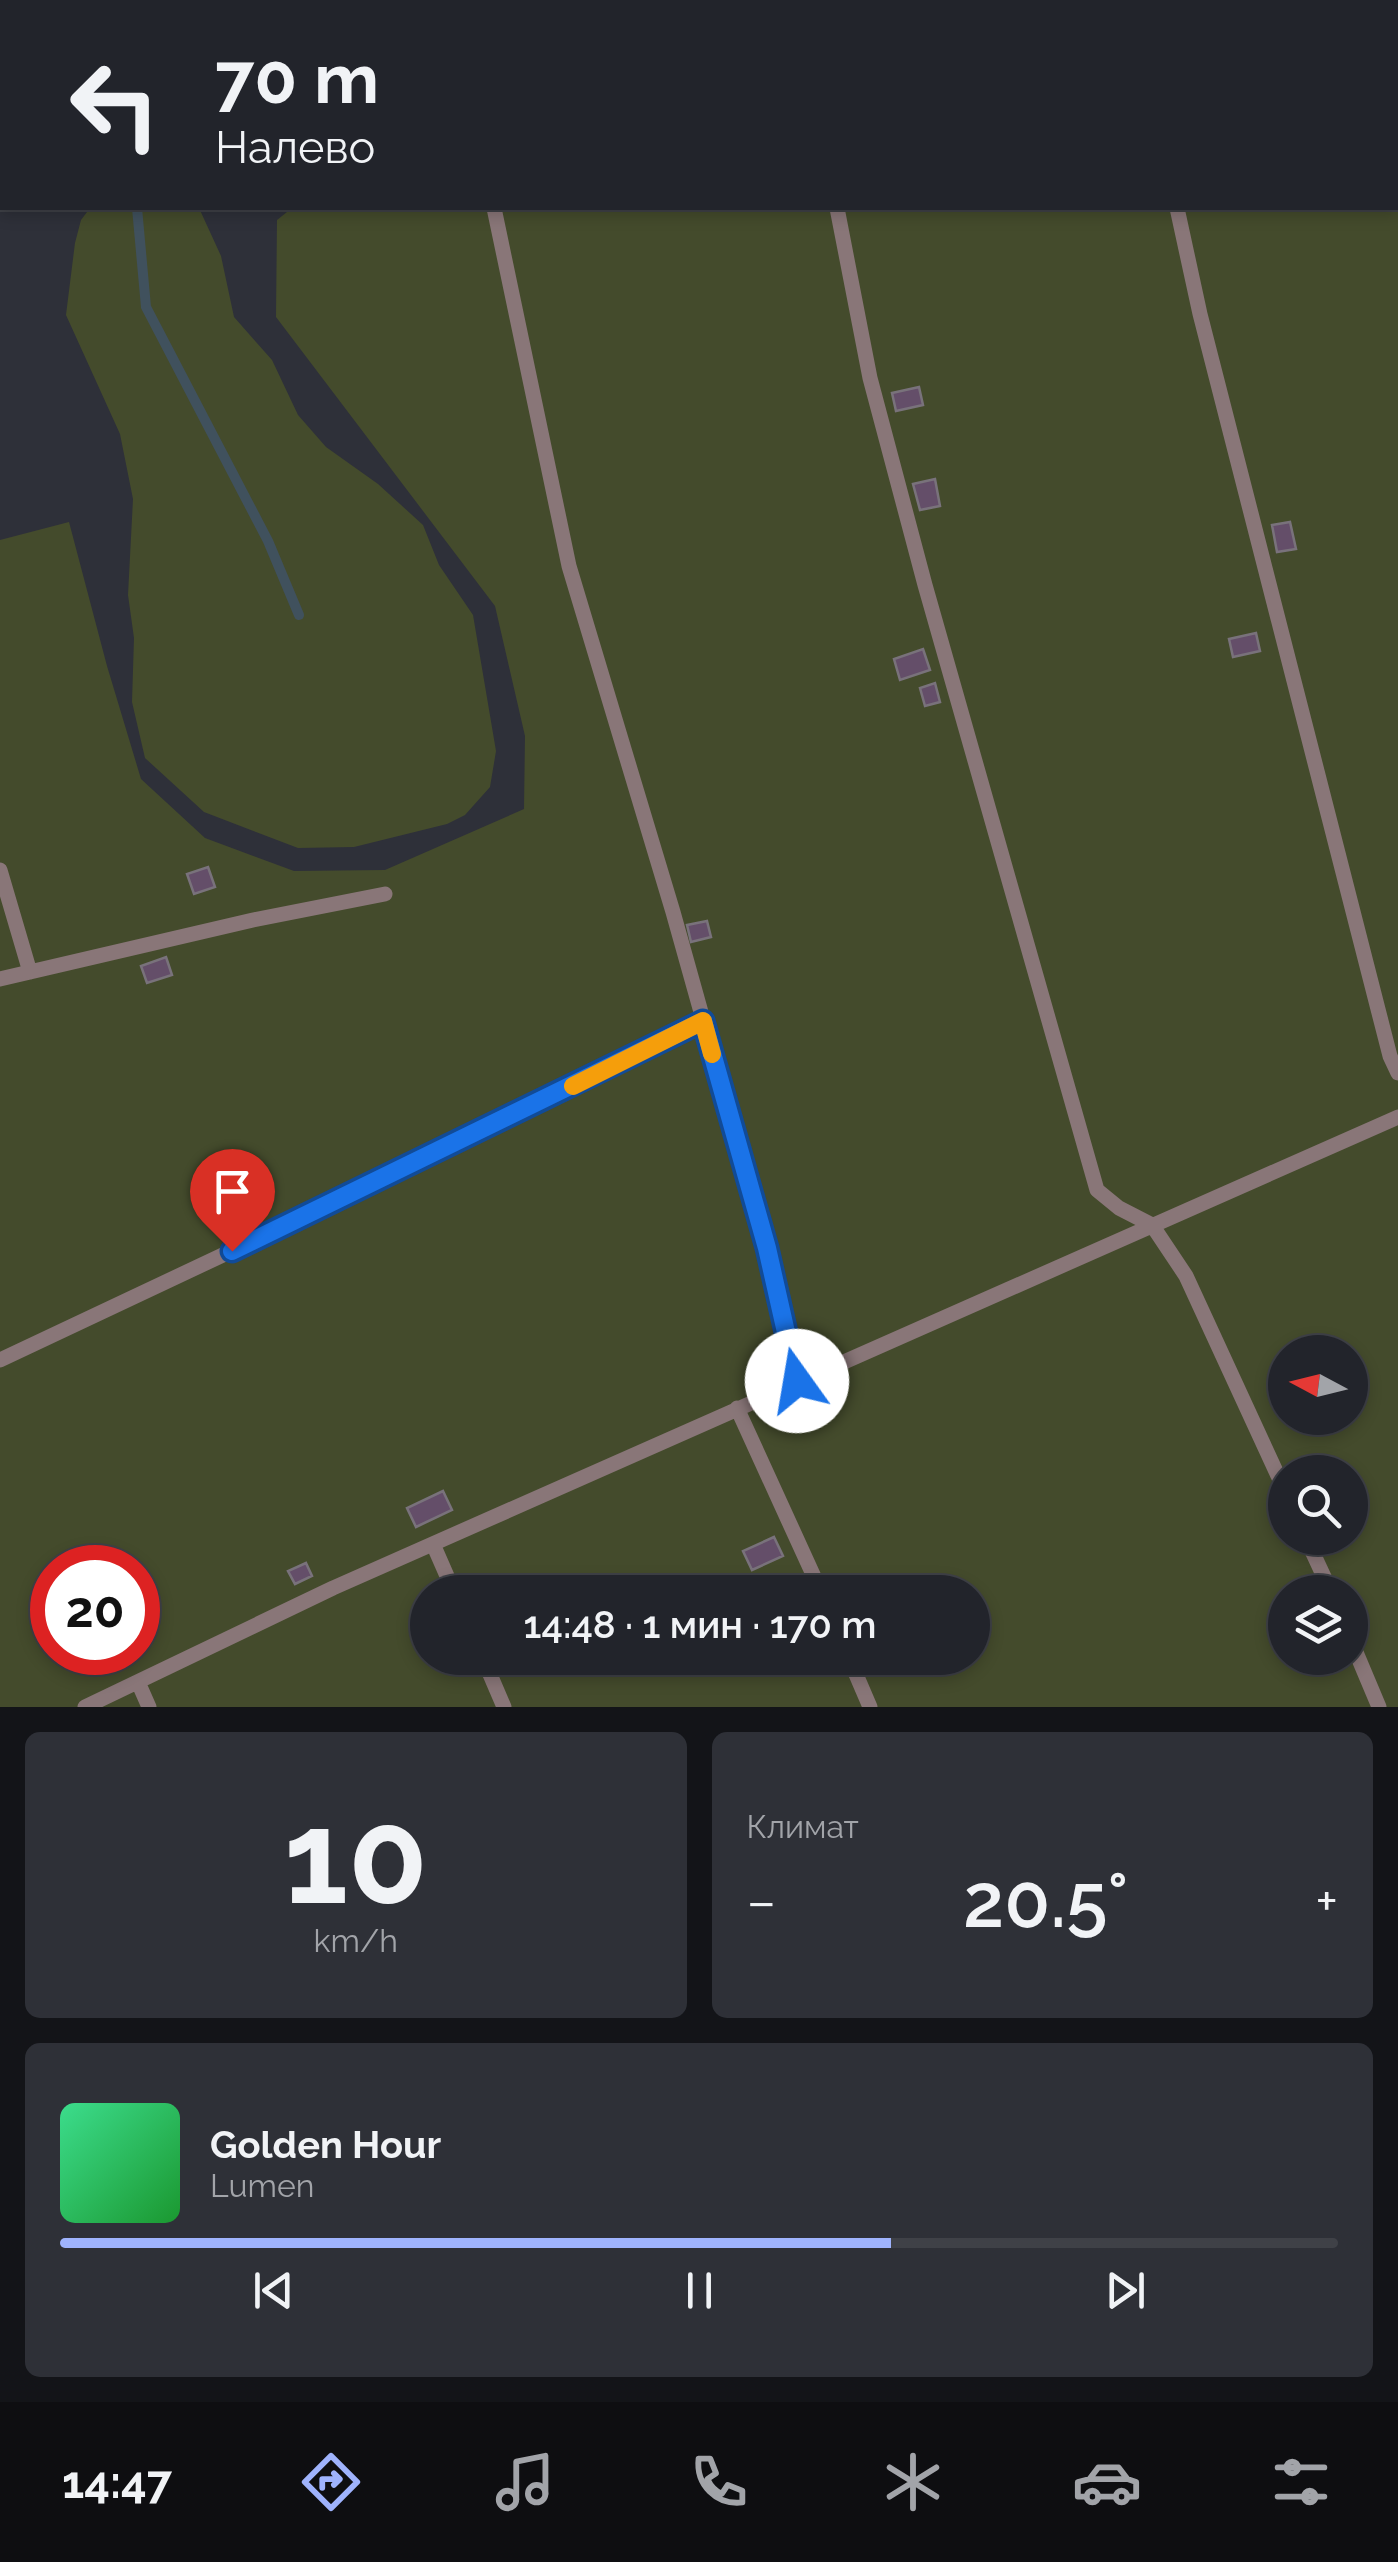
<!DOCTYPE html>
<html lang="ru">
<meta charset="utf-8">
<style>
:root{--surface:#22242b;--page:#2e3037;--text:#f1f3f6;--muted:#a2a4a9;--line:#3f4147;--accent:#9fb3fd}
body{margin:0;font-family:Raleway,sans-serif;background:var(--page);color:var(--text);height:100vh;display:flex;flex-direction:column;font-size:38px;white-space:nowrap}
*{box-sizing:border-box;margin:0}
p{font-size:32px;color:var(--muted)}
.icon{flex:none;width:55px;height:55px;fill:none;stroke:currentColor;stroke-width:2;stroke-linecap:round;stroke-linejoin:round}
.map{position:relative;height:1707px;overflow:hidden}
.sheet{display:flex;flex-direction:column;gap:25px;padding:25px;background:#131418;flex:1}
.sheet>*{flex:none}
.top-card{position:absolute;left:0px;top:0px;width:1400px;height:210px;box-shadow:0 5px 15px #0003,0 0 0 2px var(--line);background:#22242b;color:var(--text);overflow:hidden}
.needle{width:65px;rotate:277deg}
.buttons{position:absolute;left:1268px;top:1335px;display:grid;gap:20px}
.buttons a{display:grid;place-items:center;width:100px;height:100px;border-radius:50%;background:var(--surface);box-shadow:0 5px 15px #0003,0 0 0 2px var(--line);font-size:50px}
.speed{position:absolute;left:30px;top:1545px;display:flex;gap:20px;font-size:50px;font-weight:700;text-align:center}
.speed>*{display:grid;place-content:center;width:130px;height:130px;border-radius:50%;background:var(--surface);box-shadow:0 5px 15px #0003,0 0 0 2px var(--line);line-height:1}
.speed .limit{border:15px solid #d22;background:#fff;color:#111}
.pin{position:absolute;display:grid;place-items:center;width:85px;height:85px;color:#fff;margin:-102px -42px;border-radius:50% 50% 50% 0;rotate:-45deg;box-shadow:0 0 10px #0007}
.pin .icon{rotate:45deg}
.me{position:absolute;width:110px;margin:-55px;rotate:347deg;stroke-linejoin:round;filter:drop-shadow(0 0 8px #0008)}
.turn{display:flex;align-items:center;gap:35px;height:210px;padding:0 50px;font-size:45px}
.turn .icon{width:130px;height:130px;stroke-width:2.5}
.turn b{display:block;font-size:70px;line-height:85px}
.big{font-size:75px;font-weight:600;line-height:1.1}
.sheet .tile{flex:1;display:flex;flex-direction:column;justify-content:center;gap:15px;min-width:0;padding:0 35px;border-radius:15px;background:var(--page)}
.sheet .dial{align-items:center;gap:0}
.dial b{font-size:130px;line-height:1}
.song{display:flex;align-items:center;gap:30px}
.cover{width:120px;height:120px;border-radius:15px;background:linear-gradient(135deg,hsl(150 70% 55%),hsl(130 70% 35%))}
.played{height:10px;border-radius:5px;background:linear-gradient(90deg,var(--accent) 65%,var(--line) 65%)}
.keys{display:flex;justify-content:space-around;direction:ltr}
.heat{display:flex;justify-content:space-between;align-items:center;font-size:55px;direction:ltr}
.sheet .tiles{flex:1;display:grid;gap:25px;grid-template-columns:1fr 1fr}
.tile:last-child{grid-column:span 2}
.trip{position:absolute;left:410px;top:1575px;width:580px;height:100px;border-radius:50px;background:var(--surface);box-shadow:0 5px 15px #0003,0 0 0 2px var(--line);font-weight:600;line-height:100px;text-align:center}
.dock{display:flex;height:160px;justify-content:space-around;align-items:center;background:#0e0e11;color:var(--muted)}
.dock .icon{width:70px;height:70px}
.dock .active{color:var(--accent)}
.dock b{font-size:45px;color:var(--text)}
.map>svg:first-child{display:block}
</style>
<div class="map">
<svg width="1398" height="1707" viewBox="0 0 1398 1707">
<rect width="100%" height="100%" fill="#2e3039"/>
<path fill="#444b2c" fill-rule="evenodd" d="M0,0H872L2,2L0,144Z
M1122,0H1398V1707H0V540L69,522L107,666L141,779L205,838L294,871L385,870L524,809L525,736L495,606L276,317L277,220L292,208H1398V2H1106ZM1285,1352H1350V1418H1285ZM1285,1472H1350V1538H1285ZM52,1568H138V1652H52ZM428,1592H972V1658H428ZM1285,1592H1350V1658H1285Z
M90,208H199L221,256L234,317L272,360L298,415L326,447L378,484L423,525L439,565L473,615L496,751L490,787L465,815L447,824L354,847L298,848L204,812L145,758L132,702L134,638L128,595L133,499L120,434L66,315L75,243L81,220Z"/>
<g fill="none" stroke-linecap="round" stroke-linejoin="round">
<path stroke="#40515d" stroke-width="10" d="M107,0V2
M137,208L146,307L268,541L299,615"/>
</g>
<path fill="#644e69" stroke="#79727b" stroke-width="2.5" d="M919,387L923,405L896,411L892,393Z
M935,479L940,506L920,510L913,484Z
M1290,522L1296,549L1277,552L1272,525Z
M1256,633L1260,651L1233,657L1229,639Z
M923,649L930,670L900,680L894,659Z
M935,683L940,702L925,706L920,688Z
M208,867L215,887L194,894L187,874Z
M707,921L711,937L691,942L687,925Z
M166,957L172,975L147,983L141,966Z
M443,1491L452,1510L416,1527L407,1508Z
M774,1537L783,1556L752,1570L743,1551Z
M306,1563L312,1576L295,1584L288,1571Z"/>
<g fill="none" stroke-linecap="round" stroke-linejoin="round">
<path stroke="#897678" stroke-width="15" d="M1130,0L1131,2
M1053,2L1065,0
M494,208L569,566L673,912L767,1248L797,1381
M837,208L870,378L925,585L1097,1190L1119,1208L1152,1225L1186,1276L1285,1491
M1177,208L1200,314L1390,1056L1398,1073
M0,870L30,972
M0,979L253,920L385,894
M0,1360L401,1171L703,1021
M737,1408L821,1592
M1306,1538L1331,1592
M433,1544L454,1592
M1350,1638L1379,1707
M483,1658L504,1707
M849,1658L870,1707
M138,1682L149,1707
M85,1707L333,1588L1398,1117"/>
</g>
<g fill="none" stroke-linecap="round" stroke-linejoin="round">
<g stroke="#114b97" stroke-width="25">
<path id="route" d="M232,1251L703,1021L767,1248L797,1381"/>
</g>
<use href="#route" stroke="#1a73e8" stroke-width="18"/>
<path stroke="#f59e0b" stroke-width="18" d="M573,1086L703,1021L712,1054"/>
</g>
</svg>
<div class="buttons">
<a><svg class="needle" viewBox="-14 -14 28 28"><path d="M0-13l5 13h-10z" fill="#e53935"/><path d="M0 13l5-13h-10z" fill="#a2a4a9"/></svg></a>
<a><svg class="icon" aria-label="search" viewBox="0 0 24 24"><circle cx="10" cy="10" r="6"/><path d="M15 15l6 6"/></svg></a>
<a><svg class="icon" aria-label="layers" viewBox="0 0 24 24"><path d="M12 4l9 5-9 5-9-5zM3 14l9 5 9-5"/></svg></a>
</div>
<div class="speed"><div class="limit">20</div></div>
<div class="pin" style="left:232px;top:1251px;background:#d93025"><svg class="icon" aria-label="arrive" viewBox="0 0 24 24"><path d="M6 21V4h12l-3 4 3 4H6"/></svg></div>
<svg class="me" style="left:797px;top:1381px" viewBox="-20 -20 40 40"><circle r="19" fill="#fff"/><path d="M0-13L10 11 0 6-10 11z" fill="#1a73e8"/></svg>
<div class="trip">14:48 · 1 мин · 170 m</div>
<div class="top-card">
<div class="turn"><svg class="icon" aria-label="left" viewBox="0 0 24 24"><path d="M17 20v-9H6M10 6l-5 5 5 5"/></svg><div><b>70 m</b>Налево</div></div>
</div>
</div>
<section class="sheet">
<div class="tiles">
<div class="tile dial"><b>10</b><p>km/h</p></div>
<div class="tile"><p>Климат</p>
<div class="heat"><a>−</a><b class="big">20.5°</b><a>+</a></div>
</div>
<div class="tile">
<div class="song"><i class="cover"></i><div><b>Golden Hour</b><p>Lumen</p></div></div>
<div class="played"></div>
<div class="keys"><svg class="icon" aria-label="previous" viewBox="0 0 24 24"><path d="M18 5L8 12l10 7zM5 5v14"/></svg><svg class="icon" aria-label="pause" viewBox="0 0 24 24"><path d="M8 5v14M16 5v14"/></svg><svg class="icon" aria-label="next" viewBox="0 0 24 24"><path d="M6 5l10 7-10 7zM19 5v14"/></svg></div>
</div>
</div>
</section>
<nav class="dock">
<b>14:47</b>
<svg class="icon active" aria-label="directions" viewBox="0 0 24 24"><path d="M12 3l9 9-9 9-9-9zM9 14v-3h6M13 9l2 2-2 2"/></svg>
<svg class="icon" aria-label="music" viewBox="0 0 24 24"><path d="M9 18V5l10-2v13"/><circle cx="6" cy="18" r="3"/><circle cx="16" cy="16" r="3"/></svg>
<svg class="icon" aria-label="phone" viewBox="0 0 24 24"><path d="M5 4h4l2 5-3 2q2 4 5 5l2-3 5 2v4C11 20 4 13 5 4z"/></svg>
<svg class="icon" aria-label="climate" viewBox="0 0 24 24"><path d="M12 3v18M4 7l16 10M4 17L20 7"/></svg>
<svg class="icon" aria-label="car" viewBox="0 0 24 24"><path d="M5 17H2v-5l4-1 3-4h7l3 4 3 1v5h-3M9 17h6M6 11h13"/><circle cx="7" cy="17" r="2"/><circle cx="17" cy="17" r="2"/></svg>
<svg class="icon" aria-label="filters" viewBox="0 0 24 24"><path d="M4 7h16M4 17h16"/><circle cx="9" cy="7" r="2"/><circle cx="15" cy="17" r="2"/></svg>
</nav>
